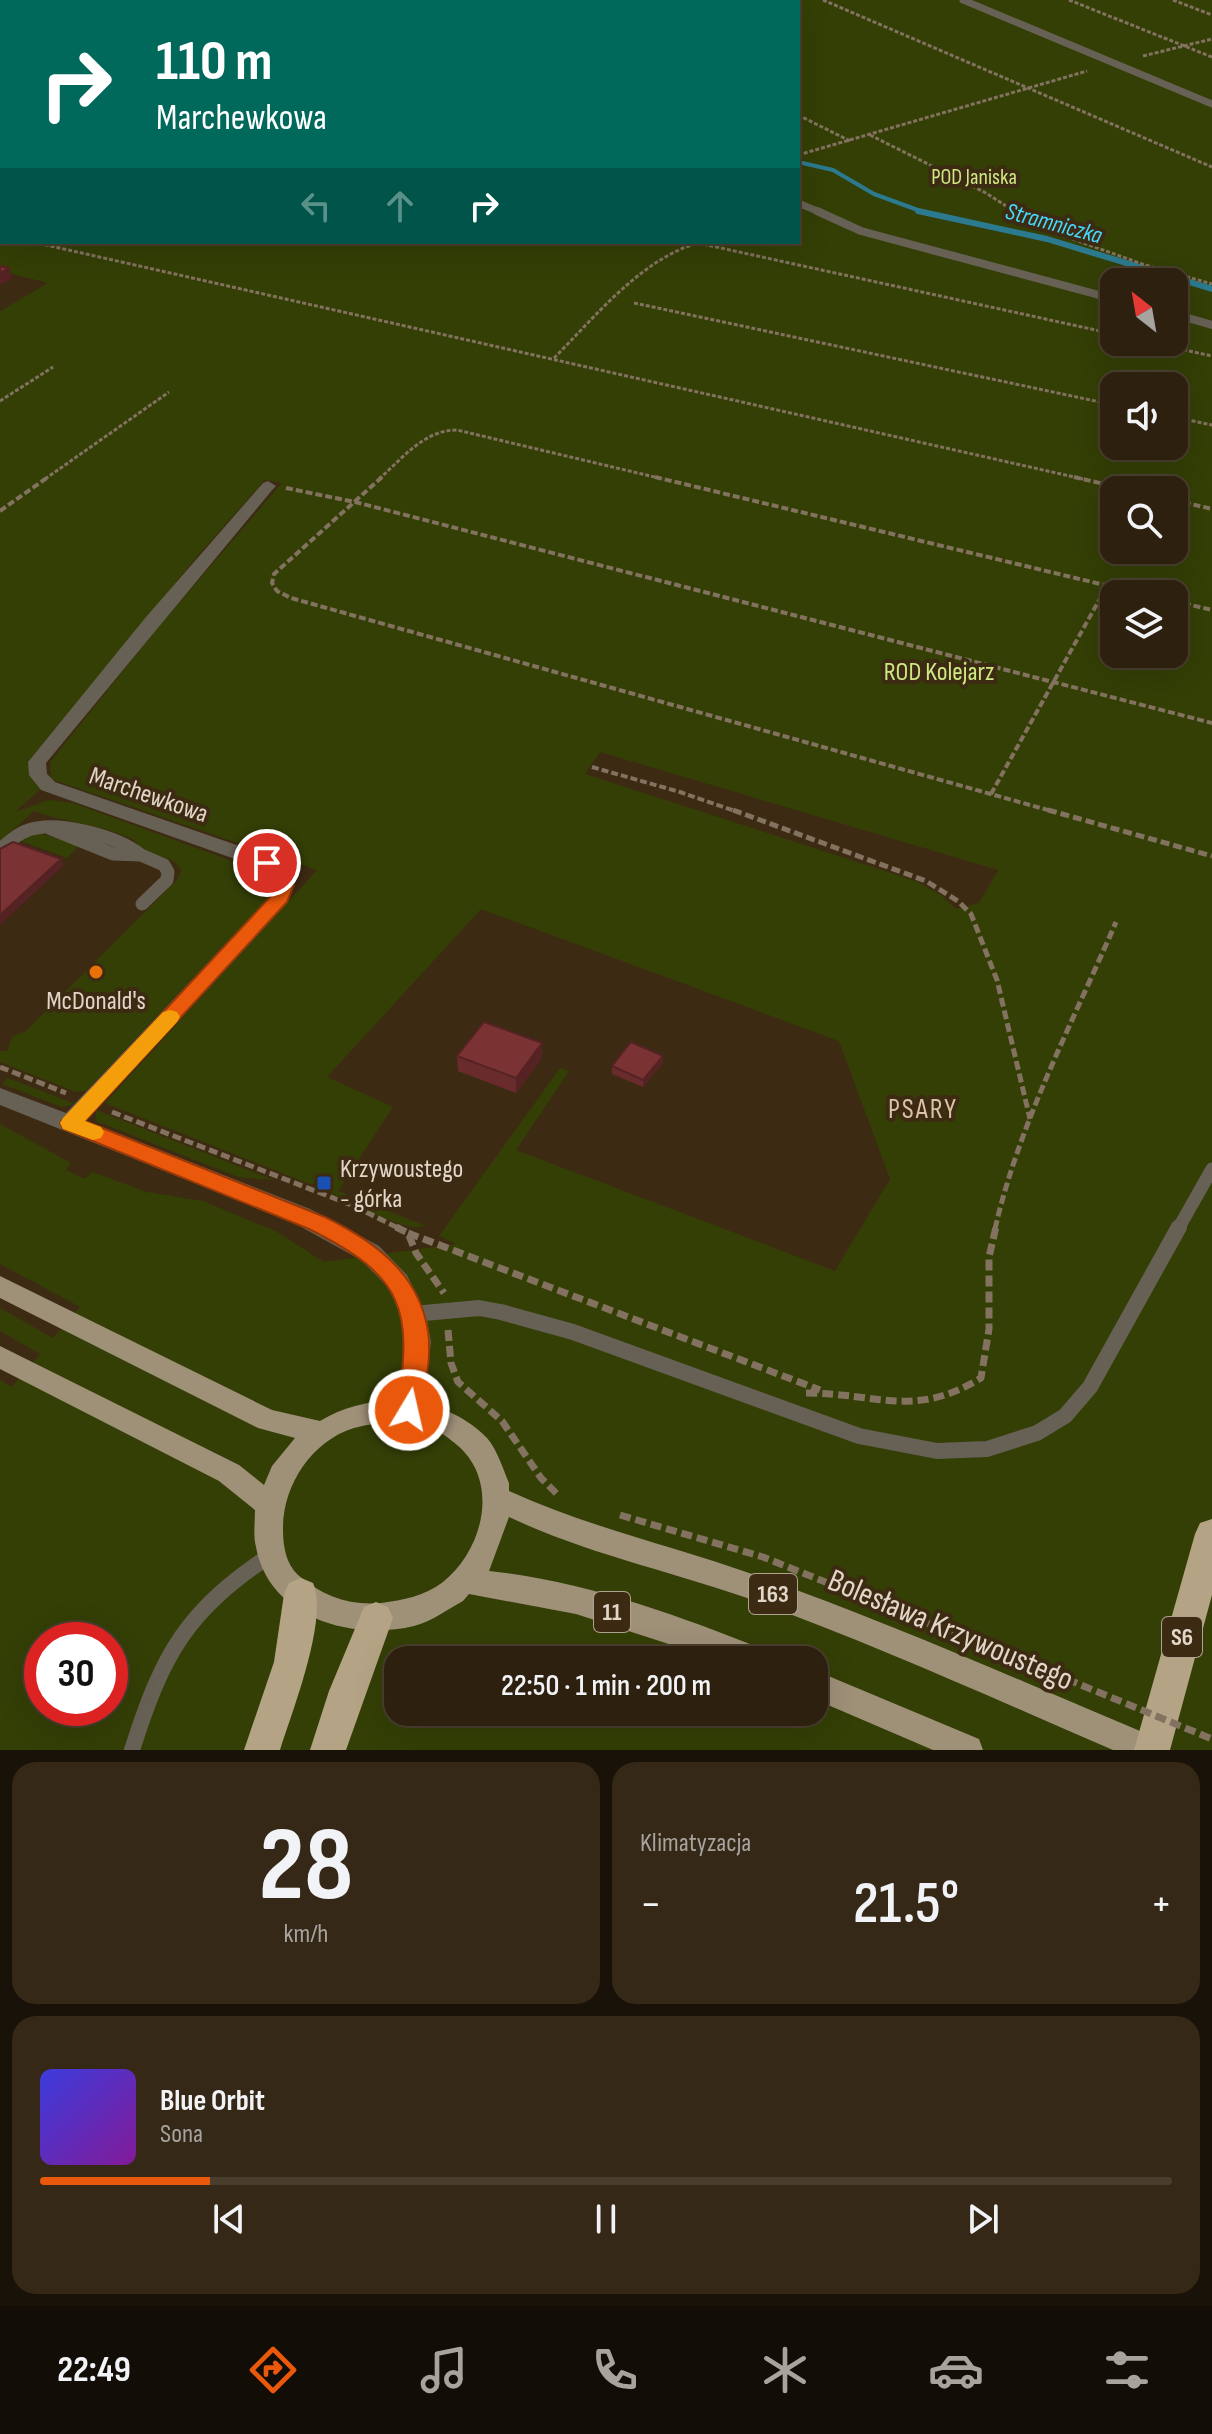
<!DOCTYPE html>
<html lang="pl">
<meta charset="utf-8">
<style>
:root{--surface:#2e200e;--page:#362817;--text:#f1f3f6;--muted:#a7a39e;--line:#493e2e;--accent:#ea580c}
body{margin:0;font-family:"Sofia Sans Condensed",sans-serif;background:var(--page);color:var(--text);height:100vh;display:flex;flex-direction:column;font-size:30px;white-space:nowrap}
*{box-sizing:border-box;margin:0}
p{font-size:26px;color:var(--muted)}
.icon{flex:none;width:44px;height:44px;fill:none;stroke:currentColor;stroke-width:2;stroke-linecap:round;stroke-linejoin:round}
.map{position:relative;height:1750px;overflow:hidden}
.sheet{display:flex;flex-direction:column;gap:12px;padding:12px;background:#191208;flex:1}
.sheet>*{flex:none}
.hud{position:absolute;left:0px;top:0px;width:800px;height:244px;box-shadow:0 8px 32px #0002,0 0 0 2px var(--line);background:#00695c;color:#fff;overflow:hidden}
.needle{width:52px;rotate:329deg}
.controls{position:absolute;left:1100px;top:268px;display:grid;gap:16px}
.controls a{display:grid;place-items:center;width:88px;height:88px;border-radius:16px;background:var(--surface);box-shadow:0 8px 32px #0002,0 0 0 2px var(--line);font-size:40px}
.speed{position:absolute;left:24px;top:1622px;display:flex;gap:16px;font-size:40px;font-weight:700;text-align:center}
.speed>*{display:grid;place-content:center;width:104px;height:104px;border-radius:50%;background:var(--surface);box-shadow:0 8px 32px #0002,0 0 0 2px var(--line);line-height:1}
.speed .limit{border:12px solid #d22;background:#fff;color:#111}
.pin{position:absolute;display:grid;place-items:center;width:68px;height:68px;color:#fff;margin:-34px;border:4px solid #fff;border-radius:50%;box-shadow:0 2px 8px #0007}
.me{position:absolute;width:88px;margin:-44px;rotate:9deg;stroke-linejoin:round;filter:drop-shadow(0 0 6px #0008)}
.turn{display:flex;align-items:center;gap:28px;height:168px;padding:0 24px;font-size:36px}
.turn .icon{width:104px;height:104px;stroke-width:2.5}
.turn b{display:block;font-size:56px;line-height:68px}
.lanes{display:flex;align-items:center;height:76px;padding:0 24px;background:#0003;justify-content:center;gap:40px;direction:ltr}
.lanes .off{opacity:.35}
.big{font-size:60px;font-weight:600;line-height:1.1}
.sheet .widget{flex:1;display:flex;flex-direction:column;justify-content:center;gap:12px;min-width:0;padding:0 28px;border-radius:24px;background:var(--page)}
.sheet .dial{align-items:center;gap:0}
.dial b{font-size:104px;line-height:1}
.song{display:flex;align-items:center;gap:24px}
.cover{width:96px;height:96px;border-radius:12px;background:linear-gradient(135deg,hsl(240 70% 55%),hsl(290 70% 35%))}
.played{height:8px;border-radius:4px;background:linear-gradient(90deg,var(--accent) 15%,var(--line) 15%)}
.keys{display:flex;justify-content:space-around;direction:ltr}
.heat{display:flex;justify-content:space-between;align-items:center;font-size:44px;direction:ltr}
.sheet .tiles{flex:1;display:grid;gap:12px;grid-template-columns:1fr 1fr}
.widget:last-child{grid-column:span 2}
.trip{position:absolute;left:384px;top:1646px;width:444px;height:80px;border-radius:24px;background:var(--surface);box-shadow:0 8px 32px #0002,0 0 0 2px var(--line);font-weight:600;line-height:80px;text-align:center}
.menu{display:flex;height:128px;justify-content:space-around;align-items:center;background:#120d06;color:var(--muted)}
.menu .icon{width:56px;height:56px}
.menu .active{color:var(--accent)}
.menu b{font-size:36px;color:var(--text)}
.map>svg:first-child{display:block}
</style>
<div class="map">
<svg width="1212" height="1750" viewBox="0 0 1212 1750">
<rect width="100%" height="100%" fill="#3d2a12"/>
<path fill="#343f06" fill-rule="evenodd" d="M362,0H1212V1750H0V1380L12,1387L40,1354L0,1331V1308L53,1338L80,1307L0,1264V1124L71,1163L66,1170L85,1179L92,1172L147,1192L203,1201L277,1232L324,1262L456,1244L439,1236L560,1068L569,1071L516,1150L835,1271L890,1179L839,1041L481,909L327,1077L393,1107L338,1191L426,1226C403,1233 356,1203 332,1194L333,1185L317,1180L312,1185L105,1103L317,870L51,779L50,762L160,625L282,483L265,480L200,553L35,753L30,768L44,786L15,812L49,800L73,803L268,874L273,876L276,890L86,1091L76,1092L0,1062V1051H7L12,1037L26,1031L178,879L181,870C173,855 156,858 144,850C138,846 136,841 130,838C99,824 66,823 34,811L0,842V311L48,283L0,271V46L2,242H798V2H349ZM1114,282H1174V342H1114ZM1114,386H1174V446H1114ZM1114,490H1174V550H1114ZM1114,594H1174V654H1114ZM600,752L998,870V871L979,903L956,909L941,895L916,881L585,774ZM42,1640H110V1708H42ZM398,1660H814V1712H398Z
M29,834H43L79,846L67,858L18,840Z
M8,1078L75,1104L62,1107L2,1084Z
M96,1110L274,1180L238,1177L96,1121Z"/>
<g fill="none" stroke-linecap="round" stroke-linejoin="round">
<path stroke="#2c7a8f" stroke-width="4" d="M208,0L216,2
M798,162L833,170L874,194L926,213"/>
<path stroke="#2c7a8f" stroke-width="6" d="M918,211L1047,239L1212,289"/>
<path stroke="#82725f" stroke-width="3" stroke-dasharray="4 2" stroke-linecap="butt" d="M351,0L354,2
M565,0L569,2
M823,0L1212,167
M1069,0L1212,57
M1173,0L1212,15
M500,2L507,0
M1143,56L1212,39
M798,115L850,141
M870,135L986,193L1039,227L1145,265L1212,284
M798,155L1087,71
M33,242L1083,479
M634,303L1114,405
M1148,342L1212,356
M554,358C595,317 641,259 698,243L1114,334
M0,401L53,367
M1174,417L1212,425
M45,479L169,392
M379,479C403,458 424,430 457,430L663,479"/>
<path stroke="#82725f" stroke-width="4" stroke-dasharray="7 3" stroke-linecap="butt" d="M382,477L274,574L272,583L277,591L291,598L1055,812
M655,477L1142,594
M1074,477L1130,490
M286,488L355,502L1212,723
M1174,500L1212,509
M0,511L48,477
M1174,601L1212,610
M592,767L680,792L738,812
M991,794L1107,586"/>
<path stroke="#82725f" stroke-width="5" stroke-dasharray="9 4" stroke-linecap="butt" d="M733,810L926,881L958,901L971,914L997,980L1030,1119
M1048,810L1212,856
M0,1067L66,1093
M112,1112L354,1206L400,1229
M995,1229C1019,1123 1073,1022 1116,922"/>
<path stroke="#82725f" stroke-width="7" stroke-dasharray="11 5" stroke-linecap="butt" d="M396,1227L408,1233L416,1253L444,1293
M408,1233L820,1390
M448,1330L451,1363L458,1382L502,1421L541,1478L558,1495
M806,1393C877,1393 914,1419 981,1378L989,1329V1257L996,1227
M620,1515L763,1557L1052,1673"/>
<path stroke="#676054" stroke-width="7" d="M963,0L1212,104
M798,203L822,213"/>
<path stroke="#676054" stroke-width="8" d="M817,211L861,231L1114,299
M1174,314L1212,325"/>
<path stroke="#676054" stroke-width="13" d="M51,829L113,854L141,855L164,865L168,872L167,880L142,904
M0,849C8,843 17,834 26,831C56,819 117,836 141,855
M1178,1229L1212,1169"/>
<path stroke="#676054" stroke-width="16" d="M413,1314L479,1308L501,1312L573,1332L859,1436L937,1451L987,1449L1037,1433L1065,1416L1090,1387L1179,1227
M132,1750C163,1653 186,1611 272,1554"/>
<path fill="#676054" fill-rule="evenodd" d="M37,0H59L36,2Z
M159,0H176L177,2H160Z
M301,0H324L300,2Z
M0,5H2V11H0Z
M0,39H2V45H0Z
M268,481L276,486L273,489L46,763L47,774L55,782L274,858L286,869L293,881L288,902L86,1121L310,1209L379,1246L407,1275L426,1314L431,1342L422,1410L418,1418L409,1421L400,1418L396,1410L405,1342L400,1314L389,1288L361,1260L294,1223L0,1105V1088L66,1113L272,895V878L260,868L41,790L29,775L28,762L146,617L263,483Z"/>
<path fill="#9f9078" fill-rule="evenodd" d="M0,1276L272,1410L320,1421C372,1390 443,1393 487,1438C497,1449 503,1469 509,1483V1491C588,1527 673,1546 755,1575C892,1623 1025,1683 1159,1739L1163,1750H1113C995,1699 878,1646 758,1602C676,1572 589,1555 509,1517L489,1571C584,1581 677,1615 765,1650L770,1660H718L576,1614L469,1594L463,1601C448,1609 431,1622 414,1626C352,1641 269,1618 256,1547C253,1536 255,1522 255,1510L219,1481L0,1369V1346L239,1465L264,1485L272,1466L295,1438L258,1428L0,1298ZM396,1420C409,1424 424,1426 437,1431C444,1434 451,1440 457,1445C500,1481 484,1549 443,1582C425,1596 403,1600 381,1603C350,1606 322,1596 298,1575C286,1564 283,1546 283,1530C282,1487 311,1441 354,1428C368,1424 382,1423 396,1420Z
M814,1670L979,1739L983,1750H933L814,1699Z"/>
<path fill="#b5a385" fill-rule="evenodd" d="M1212,1519V1595L1170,1750H1134L1195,1534L1200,1523Z
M301,1578L313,1583C329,1618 292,1712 280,1750H244L274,1662L284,1594L289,1583Z
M376,1602L388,1607L393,1618L346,1750H310L329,1691L364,1607Z"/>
<path stroke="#82725f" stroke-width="7" stroke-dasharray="11 5" stroke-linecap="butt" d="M1052,1673L1212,1739"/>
</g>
<path fill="#692b2c" d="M457,1056L542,1058L516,1093L458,1071Z
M663,1056V1063L643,1087L612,1074V1066Z"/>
<path fill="#552324" d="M9,268L12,279L0,285V273Z
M61,859L63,866L0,925V915Z
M542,1043V1058L516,1093V1078Z
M663,1056V1063L643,1087V1080Z"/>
<path fill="#7a3233" stroke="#552324" stroke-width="2" d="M0,266L9,268L0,273Z
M13,842L61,859L0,915V849Z
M484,1022L542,1043L516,1078L457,1056Z
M631,1042L663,1056L643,1080L612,1066Z"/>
<path fill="#ea580c" stroke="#983908" stroke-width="2" d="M267,857L287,869L294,885L287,902L85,1121L325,1217C374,1241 419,1273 428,1331C432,1357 425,1385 421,1410L418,1418L409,1421L401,1418L397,1410C413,1309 405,1277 309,1229L63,1129L60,1123L272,895C279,877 267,876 258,863Z"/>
<path fill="#f59e0b" d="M170,1010L177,1012L180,1017L177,1022L85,1121L101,1127L104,1132L101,1138L93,1140L63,1129L60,1123L63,1118L163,1012Z"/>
<circle fill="#e8710a" stroke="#3d2a12" stroke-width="3" cx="96" cy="972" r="8"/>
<rect fill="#1a4fb4" stroke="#3d2a12" stroke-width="3" x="316" y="1175" width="16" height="16" rx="4"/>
<g text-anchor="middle" stroke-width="8" stroke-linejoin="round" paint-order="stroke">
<g font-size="22" fill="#cde882" stroke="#3d2a12">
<text x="974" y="184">POD Janiska</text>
</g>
<g font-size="24" font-style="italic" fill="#44d8fd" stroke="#3d2a12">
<text transform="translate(1054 223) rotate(15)" y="8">Stramniczka</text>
</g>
<g fill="#3d2a12" stroke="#b0a291" stroke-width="2">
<rect x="749" y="1574" width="48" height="40" rx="6"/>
<rect x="594" y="1592" width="36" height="40" rx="6"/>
<rect x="1162" y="1617" width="40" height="40" rx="6"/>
</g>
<g font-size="24" font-weight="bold" fill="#e2d6c8">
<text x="773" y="1602">163</text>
<text x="612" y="1620">11</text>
<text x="1182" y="1645">S6</text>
</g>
<g font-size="26" fill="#cde882" stroke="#3d2a12">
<text x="939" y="680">ROD Kolejarz</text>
</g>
<g font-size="26" fill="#e2d6c8" stroke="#3d2a12">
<text transform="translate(149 794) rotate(19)" y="9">Marchewkowa</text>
</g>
<g font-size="26" fill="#e2d6c8" stroke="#3d2a12">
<text x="96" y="1009">McDonald's</text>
<text x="340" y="1177" text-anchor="start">Krzywoustego<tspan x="340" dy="30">- górka</tspan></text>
</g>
<g font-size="28" letter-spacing="2" fill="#d9c2a6" stroke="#3d2a12">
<text x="923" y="1118">PSARY</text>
</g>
<g font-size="32" fill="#e2d6c8" stroke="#3d2a12">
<text transform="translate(951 1629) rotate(23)" y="11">Bolesława Krzywoustego</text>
</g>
</g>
</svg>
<div class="controls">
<a><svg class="needle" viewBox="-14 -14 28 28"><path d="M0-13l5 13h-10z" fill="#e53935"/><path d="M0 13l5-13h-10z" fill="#a7a39e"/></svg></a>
<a><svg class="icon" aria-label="sound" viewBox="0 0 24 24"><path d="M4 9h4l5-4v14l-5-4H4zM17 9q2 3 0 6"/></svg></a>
<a><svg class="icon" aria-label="search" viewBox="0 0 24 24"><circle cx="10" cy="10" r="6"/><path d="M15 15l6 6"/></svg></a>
<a><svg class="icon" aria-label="layers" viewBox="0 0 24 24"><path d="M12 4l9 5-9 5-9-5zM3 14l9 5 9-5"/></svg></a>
</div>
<div class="speed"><div class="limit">30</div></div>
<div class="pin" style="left:267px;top:863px;background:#d93025"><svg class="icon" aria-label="arrive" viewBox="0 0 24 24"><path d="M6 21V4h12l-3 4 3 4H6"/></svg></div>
<svg class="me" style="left:409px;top:1410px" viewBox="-20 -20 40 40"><circle r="17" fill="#ea580c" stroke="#fff" stroke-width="3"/><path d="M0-11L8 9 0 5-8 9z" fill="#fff"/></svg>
<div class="trip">22:50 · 1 min · 200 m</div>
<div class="hud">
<div class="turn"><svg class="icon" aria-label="right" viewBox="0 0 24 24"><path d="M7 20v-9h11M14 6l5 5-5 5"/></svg><div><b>110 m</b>Marchewkowa</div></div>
<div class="lanes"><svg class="icon off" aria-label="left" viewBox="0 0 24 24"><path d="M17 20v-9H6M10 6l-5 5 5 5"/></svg><svg class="icon off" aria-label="ahead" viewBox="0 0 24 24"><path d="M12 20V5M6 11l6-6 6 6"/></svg><svg class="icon" aria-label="right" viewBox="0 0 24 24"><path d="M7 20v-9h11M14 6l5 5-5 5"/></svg></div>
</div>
</div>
<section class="sheet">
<div class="tiles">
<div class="widget dial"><b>28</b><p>km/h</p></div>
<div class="widget"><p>Klimatyzacja</p>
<div class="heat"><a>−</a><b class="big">21.5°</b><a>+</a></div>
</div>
<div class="widget">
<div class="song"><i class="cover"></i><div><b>Blue Orbit</b><p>Sona</p></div></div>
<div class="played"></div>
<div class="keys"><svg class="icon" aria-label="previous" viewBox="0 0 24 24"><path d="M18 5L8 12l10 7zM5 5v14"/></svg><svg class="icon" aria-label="pause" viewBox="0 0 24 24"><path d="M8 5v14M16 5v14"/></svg><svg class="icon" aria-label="next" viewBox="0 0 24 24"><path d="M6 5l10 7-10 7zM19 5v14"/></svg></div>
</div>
</div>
</section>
<nav class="menu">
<b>22:49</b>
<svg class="icon active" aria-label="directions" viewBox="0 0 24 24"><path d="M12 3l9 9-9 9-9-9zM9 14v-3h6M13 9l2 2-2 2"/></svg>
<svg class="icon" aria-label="music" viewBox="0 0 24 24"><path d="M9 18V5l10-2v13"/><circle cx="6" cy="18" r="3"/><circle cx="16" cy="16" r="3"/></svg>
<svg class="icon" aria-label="phone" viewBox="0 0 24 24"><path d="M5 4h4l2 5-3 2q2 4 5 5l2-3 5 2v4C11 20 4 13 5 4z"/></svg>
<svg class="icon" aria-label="climate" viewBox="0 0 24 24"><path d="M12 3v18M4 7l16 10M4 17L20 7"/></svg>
<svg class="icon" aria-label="car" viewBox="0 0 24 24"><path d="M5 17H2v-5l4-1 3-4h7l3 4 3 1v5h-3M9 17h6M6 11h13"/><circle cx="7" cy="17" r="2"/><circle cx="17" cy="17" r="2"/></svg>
<svg class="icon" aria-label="filters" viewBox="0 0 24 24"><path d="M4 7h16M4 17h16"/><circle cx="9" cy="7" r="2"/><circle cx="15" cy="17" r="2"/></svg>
</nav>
